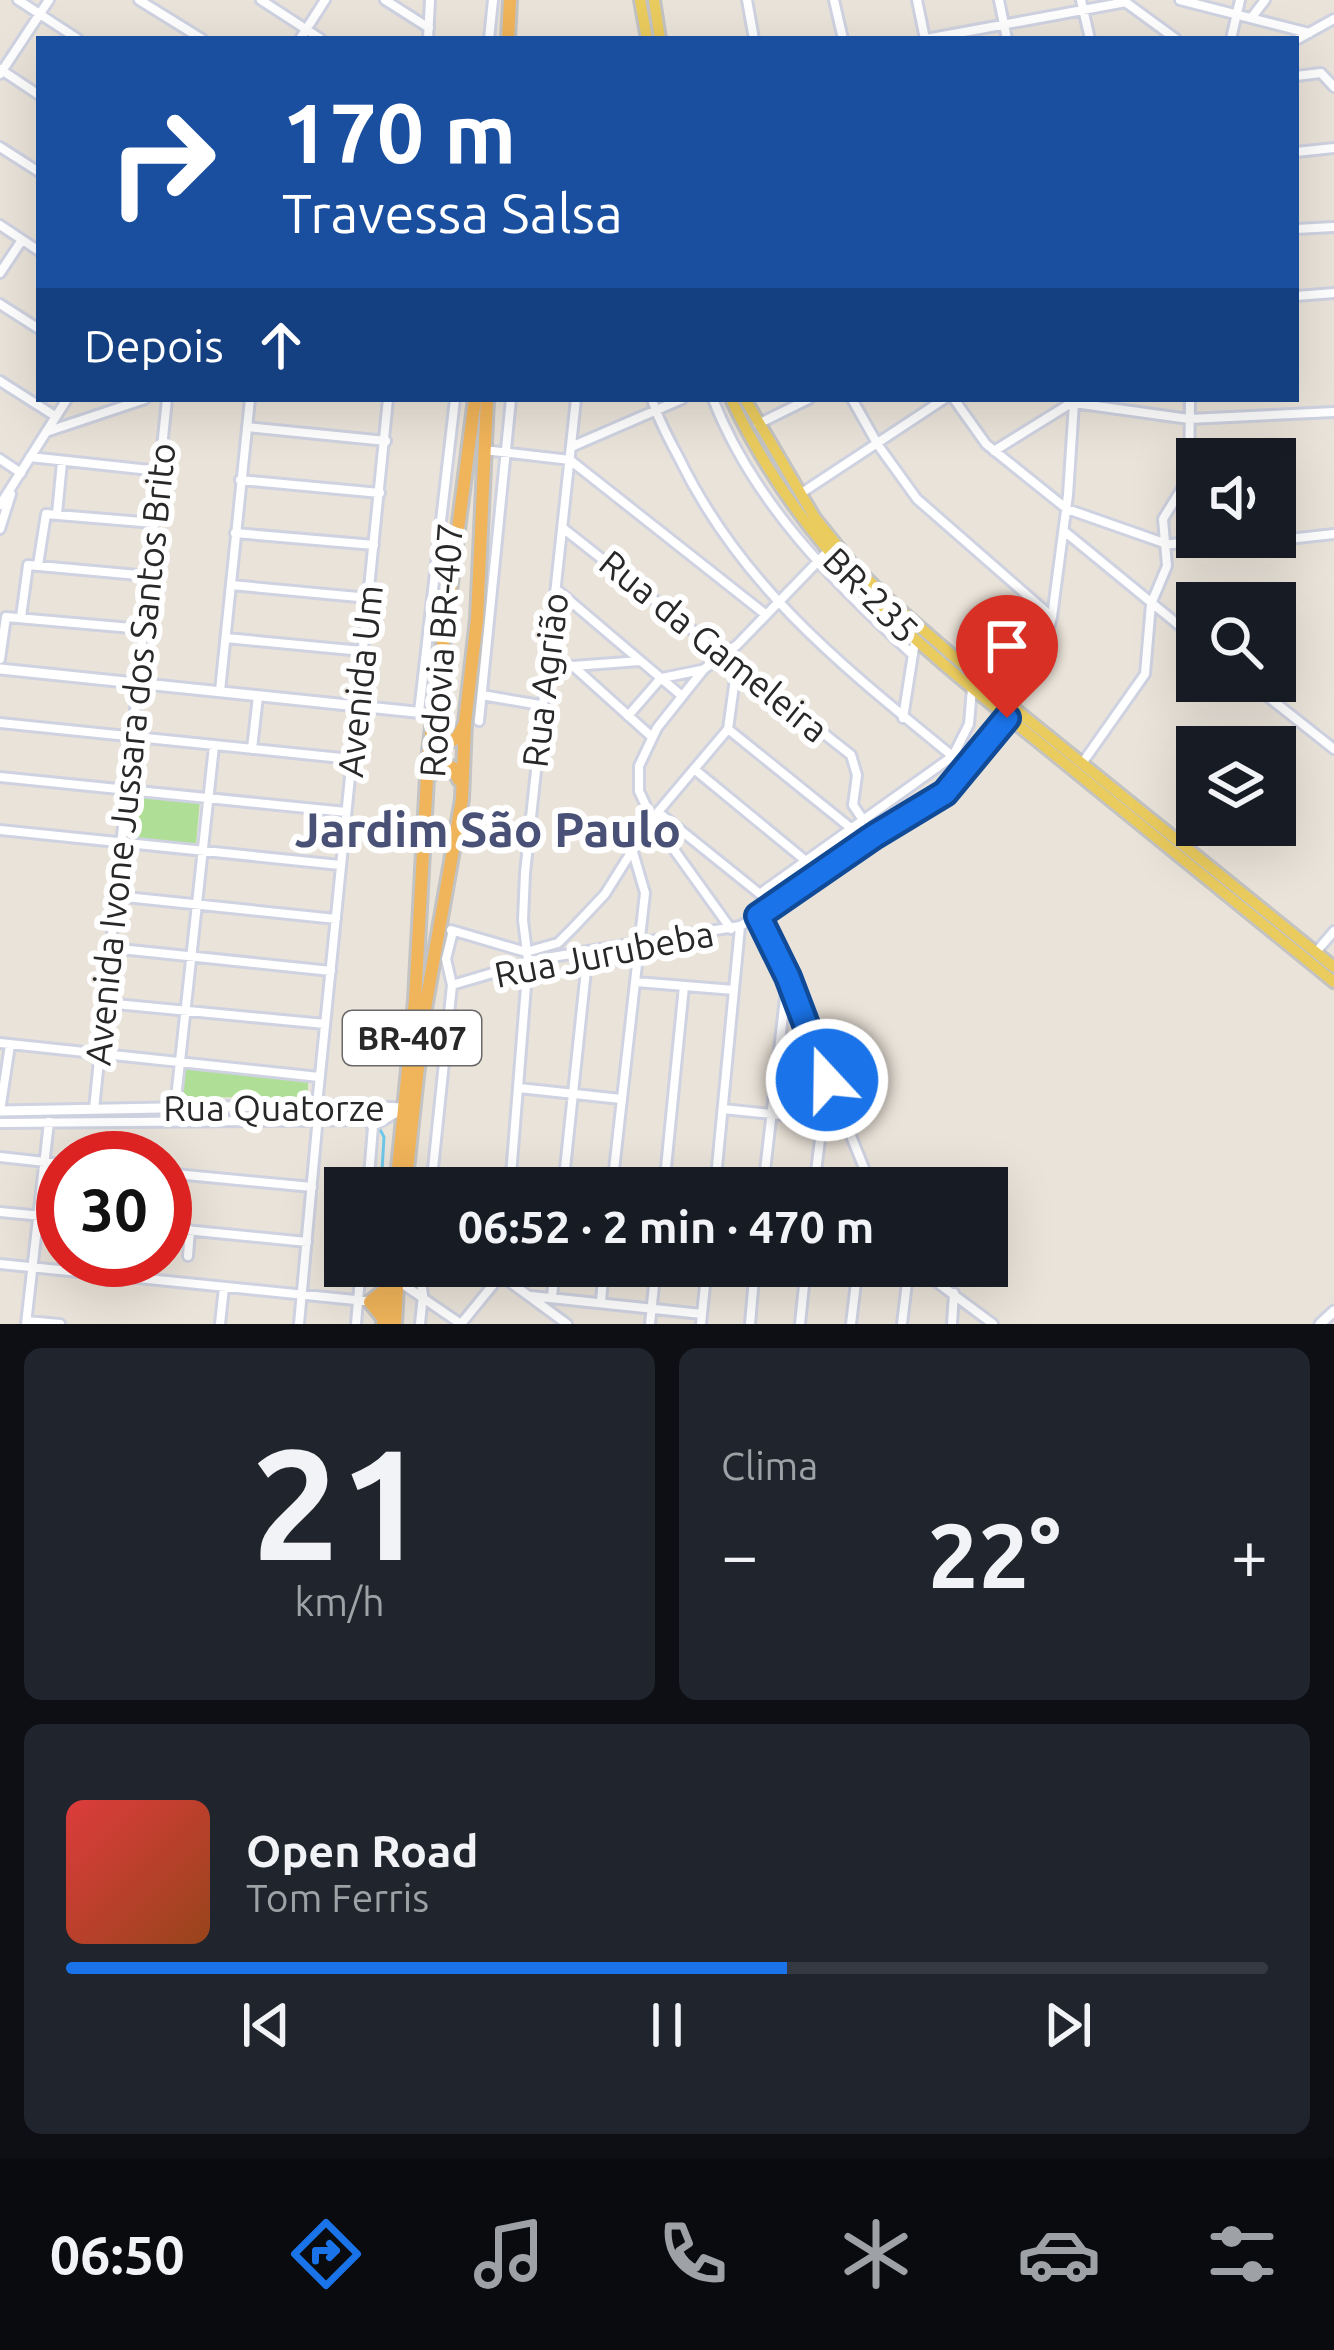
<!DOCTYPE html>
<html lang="pt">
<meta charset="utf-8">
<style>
:root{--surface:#171b24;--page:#20242c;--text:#f1f3f6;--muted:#9ea1a6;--line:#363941;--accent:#1a73e8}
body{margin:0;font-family:Ubuntu,sans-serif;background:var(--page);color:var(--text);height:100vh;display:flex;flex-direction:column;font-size:45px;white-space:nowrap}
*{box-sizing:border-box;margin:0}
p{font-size:39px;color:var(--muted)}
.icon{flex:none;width:66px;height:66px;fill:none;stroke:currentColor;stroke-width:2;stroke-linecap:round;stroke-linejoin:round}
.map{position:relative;height:1324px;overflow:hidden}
.details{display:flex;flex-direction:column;gap:24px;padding:24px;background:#0d0f14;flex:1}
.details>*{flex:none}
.banner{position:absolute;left:36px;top:36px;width:1263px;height:366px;border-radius:0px;box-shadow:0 12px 48px #0002;background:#1a4fa0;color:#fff;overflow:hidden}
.buttons{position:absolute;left:1176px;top:438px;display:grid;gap:24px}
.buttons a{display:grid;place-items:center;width:120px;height:120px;border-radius:0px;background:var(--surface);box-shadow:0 12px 48px #0002;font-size:60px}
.speed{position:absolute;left:36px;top:1131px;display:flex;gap:24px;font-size:60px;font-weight:700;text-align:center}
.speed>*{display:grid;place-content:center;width:156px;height:156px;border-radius:50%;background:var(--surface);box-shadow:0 12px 48px #0002;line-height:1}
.speed .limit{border:18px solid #d22;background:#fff;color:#111}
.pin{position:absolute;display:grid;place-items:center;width:102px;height:102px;color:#fff;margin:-123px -51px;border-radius:50% 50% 50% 0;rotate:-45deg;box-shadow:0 0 12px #0007}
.pin .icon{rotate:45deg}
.me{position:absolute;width:132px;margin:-66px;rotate:339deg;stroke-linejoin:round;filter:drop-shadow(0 0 9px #0008)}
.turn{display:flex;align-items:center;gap:42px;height:252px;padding:0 48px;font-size:54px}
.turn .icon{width:156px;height:156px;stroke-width:2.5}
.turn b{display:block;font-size:84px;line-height:102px}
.then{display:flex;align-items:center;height:114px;padding:0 48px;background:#0003;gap:24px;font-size:45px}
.big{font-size:90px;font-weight:700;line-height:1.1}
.details .card{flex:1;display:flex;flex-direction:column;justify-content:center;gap:18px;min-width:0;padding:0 42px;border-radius:18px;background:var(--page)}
.details .dial{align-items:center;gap:0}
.dial b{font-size:156px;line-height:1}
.song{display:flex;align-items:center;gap:36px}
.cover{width:144px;height:144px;border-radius:18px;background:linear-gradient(135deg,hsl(0 70% 55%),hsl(20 70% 35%))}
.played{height:12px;border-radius:6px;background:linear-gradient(90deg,var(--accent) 60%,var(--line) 60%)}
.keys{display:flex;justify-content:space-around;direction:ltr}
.heat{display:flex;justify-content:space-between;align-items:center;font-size:66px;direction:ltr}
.details .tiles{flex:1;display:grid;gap:24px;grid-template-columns:1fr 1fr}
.card:last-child{grid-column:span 2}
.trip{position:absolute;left:324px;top:1167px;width:684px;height:120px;border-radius:0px;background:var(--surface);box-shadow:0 12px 48px #0002;font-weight:700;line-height:120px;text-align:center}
.tab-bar{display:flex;height:192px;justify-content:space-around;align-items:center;background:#090b0e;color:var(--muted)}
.tab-bar .icon{width:84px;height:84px}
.tab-bar .selected{color:var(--accent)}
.tab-bar b{font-size:54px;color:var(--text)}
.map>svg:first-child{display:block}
</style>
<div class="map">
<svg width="1334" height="1324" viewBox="0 0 1334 1324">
<rect width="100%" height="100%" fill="#eae3d9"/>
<path fill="#afdf97" d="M127,793L200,800L196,844L123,837Z
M185,1065L308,1082V1098L180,1097Z"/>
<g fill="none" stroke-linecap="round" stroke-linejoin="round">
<path stroke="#6fc7e9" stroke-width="3" d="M94,1116L371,1113L384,1137L381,1188
M0,1118L80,1116"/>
<g stroke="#cfd2e0" stroke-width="14">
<path id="minor" d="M18,0L78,39
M139,0L202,39
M261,0L321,39
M385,0L429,28
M747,0L754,39
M834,0L843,39
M917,0L925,39
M999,0L1007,39
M1081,0L1090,39
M1180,0L1309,33
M1124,1L1176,39
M1252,17L1265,0
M300,39L325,0
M428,39L430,0
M489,39L493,0
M926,39L1126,2
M1231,39L1240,0
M1296,40L1334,19
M0,69L39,95
M0,74L49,0
M1296,76L1321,73L1334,87
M0,147L39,172
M1296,152L1334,148
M0,225L39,251
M1296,229L1334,227
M0,273L22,240
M1296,296L1334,293
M0,304L39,329
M0,381L55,416
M652,399C658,420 669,439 679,458C745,594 854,675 967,768
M713,399C753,502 833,582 912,654
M852,399L878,445L917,499L1052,617
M954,399L986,444L1067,509L1164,543
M758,424L809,399
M247,427L386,441
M46,432L145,399
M571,447L682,399
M484,450L570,460L765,614
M994,451L1076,400
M30,457L159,471
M0,459L21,473
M240,480L380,493
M800,494L944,399
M0,505L67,399
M57,514L62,462
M0,529L11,494
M564,529L851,755L857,775L853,805L874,836
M1064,531L1197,640
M235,533L374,545
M1165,545L1194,541L1260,542L1334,534
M38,565L46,514L154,523
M231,585L369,598
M556,589L682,696
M21,617L28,565L149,576
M226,638L362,651
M0,659L6,617L143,629
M546,664L573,666L640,661
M573,666L652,737
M662,678L701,670
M1248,681L1334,749
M220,691L250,399
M482,695L540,705
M1005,701L1042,653L1052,617L1068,495L1074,403L1189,419L1334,412
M419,712L455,399
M628,716L661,678
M903,718L915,641
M479,721L511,399
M0,723L351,759
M728,729L852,829
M252,749L258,696
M1083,762L1145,674L1151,604L1167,566L1163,519L1189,477L1190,399
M694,769L806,861
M0,777L346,812
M658,812L760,894
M0,830L340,865
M116,896L336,919
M770,910L761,893L953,756L969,724L972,688
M758,916L787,977L872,1188
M731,929L652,819L639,791V766L657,728L704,669L737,645L826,553
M451,930L526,952L558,943L572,929L605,894L652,819L728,729L737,664
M453,931L446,959L452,985L540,959L740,926L771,909L874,836L945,793L1007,719
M111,948L331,971
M1316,952L1334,931
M636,982L734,990
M105,1003L325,1024
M0,1043L319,1077
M519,1088L621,1099
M317,1105L388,399
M175,1108L214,746
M94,1109L167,399
M723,1109L821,1119
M0,1111L10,1045
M0,1123L367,1120L373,1127L368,1188
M373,1126L403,1109
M0,1157L63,1164
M165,1173L312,1187
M431,1188L452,985
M510,1188L528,961L523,920L525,873L576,399
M563,1188L588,951
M612,1188L645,893L633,852
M664,1188L684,986
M715,1188L740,927
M763,1188L787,981
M814,1188L827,1082
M0,1212L63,1218
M165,1228L307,1242
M188,1256L190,1230
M0,1264L375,1302
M419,1266L423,1295L420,1324
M488,1266L567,1324
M915,1266L993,1324
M398,1281L461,1324
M531,1296L702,1314
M552,1297L555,1266
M601,1302L604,1266
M27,1321L60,1324
M26,1324L49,1122
M220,1324L224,1287
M299,1324L318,1116
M356,1324L361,1266
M461,1324L501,1275L502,1266
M650,1324L656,1266
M701,1324L707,1266
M750,1324L755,1266
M800,1324L806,1266
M851,1324L858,1266
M902,1324L909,1266
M952,1324L954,1293"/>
</g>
<g stroke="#cfd2e0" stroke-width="15">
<path id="tertiary" d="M0,669L425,713
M0,1111L317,1105L404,1108
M1320,1324L1334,1311"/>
</g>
<g stroke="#c3c3c3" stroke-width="16">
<path id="primary" d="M640,0L647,39
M654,0L660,39
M731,399C810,568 933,656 1072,769C1160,840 1247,911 1334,982
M745,399L815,518L852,564L891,602L1005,701L1334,967"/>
</g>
<g stroke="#c3c3c3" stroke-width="18">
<path id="trunk" d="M508,39L510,0
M433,725L438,737L446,743L457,738L464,725
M428,777L444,764L453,768L459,780
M396,1188L415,1000L428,759L475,399
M405,1188L423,1020L462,799L465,722L477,619L487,399
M383,1318L370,1302L386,1289
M383,1324L389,1266
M395,1324L398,1266"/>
</g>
<use href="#minor" stroke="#fff" stroke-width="8"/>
<use href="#tertiary" stroke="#fff" stroke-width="9"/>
<use href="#primary" stroke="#eacb5e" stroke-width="10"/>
<use href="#trunk" stroke="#f0b45a" stroke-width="12"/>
</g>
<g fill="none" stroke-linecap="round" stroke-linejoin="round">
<g stroke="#114b97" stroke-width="30">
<path id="route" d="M827,1080L788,977L758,916L874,836L945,793L1007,718"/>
</g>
<use href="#route" stroke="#1a73e8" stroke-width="21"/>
</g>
<g text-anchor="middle" stroke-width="12" stroke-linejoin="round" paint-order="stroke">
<rect fill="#fff" stroke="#686868" stroke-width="3" x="343" y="1011" width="138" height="54" rx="9"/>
<g font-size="33" font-weight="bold" fill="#282828">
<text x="412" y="1050">BR-407</text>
</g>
<g font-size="36" fill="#282828" stroke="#fff">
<text transform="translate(871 595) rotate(45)" y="13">BR-235</text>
<text transform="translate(714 646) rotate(39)" y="13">Rua da Gameleira</text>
<text transform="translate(441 650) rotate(-86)" y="13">Rodovia BR-407</text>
<text transform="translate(545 680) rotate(-83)" y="13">Rua Agrião</text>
<text transform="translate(360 681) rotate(-84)" y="13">Avenida Um</text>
<text transform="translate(130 754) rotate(-84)" y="13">Avenida Ivone Jussara dos Santos Brito</text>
<text transform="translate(604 954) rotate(-11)" y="13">Rua Jurubeba</text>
<text x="274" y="1121">Rua Quatorze</text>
</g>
<g font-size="48" font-weight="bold" fill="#4a5176" stroke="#fff">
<text x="488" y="847">Jardim São Paulo</text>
</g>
</g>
</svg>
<div class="buttons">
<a><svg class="icon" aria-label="sound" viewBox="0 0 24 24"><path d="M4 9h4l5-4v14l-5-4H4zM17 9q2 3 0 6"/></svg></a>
<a><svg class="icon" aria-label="search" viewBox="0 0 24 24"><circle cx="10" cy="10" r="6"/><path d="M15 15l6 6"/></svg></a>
<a><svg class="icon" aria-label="layers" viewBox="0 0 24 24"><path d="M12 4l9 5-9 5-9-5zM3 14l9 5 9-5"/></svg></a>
</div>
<div class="speed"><div class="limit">30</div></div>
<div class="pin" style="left:1007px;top:718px;background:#d93025"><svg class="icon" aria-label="arrive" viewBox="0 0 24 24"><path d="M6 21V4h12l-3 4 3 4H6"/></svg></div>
<svg class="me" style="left:827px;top:1080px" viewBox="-20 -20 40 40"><circle r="17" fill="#1a73e8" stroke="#fff" stroke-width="3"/><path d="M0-11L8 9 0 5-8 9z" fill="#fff"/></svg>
<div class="trip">06:52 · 2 min · 470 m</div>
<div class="banner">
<div class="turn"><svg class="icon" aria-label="right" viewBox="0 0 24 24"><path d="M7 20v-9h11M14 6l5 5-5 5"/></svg><div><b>170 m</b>Travessa Salsa</div></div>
<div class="then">Depois<svg class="icon" aria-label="ahead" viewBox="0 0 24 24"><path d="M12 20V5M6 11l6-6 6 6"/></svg></div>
</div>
</div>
<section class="details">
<div class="tiles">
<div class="card dial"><b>21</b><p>km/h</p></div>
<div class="card"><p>Clima</p>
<div class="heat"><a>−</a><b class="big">22°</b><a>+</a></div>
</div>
<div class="card">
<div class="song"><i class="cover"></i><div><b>Open Road</b><p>Tom Ferris</p></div></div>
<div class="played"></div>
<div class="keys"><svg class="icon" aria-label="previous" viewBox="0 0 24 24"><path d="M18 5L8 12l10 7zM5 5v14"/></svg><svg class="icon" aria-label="pause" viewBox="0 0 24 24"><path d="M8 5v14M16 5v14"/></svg><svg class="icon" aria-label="next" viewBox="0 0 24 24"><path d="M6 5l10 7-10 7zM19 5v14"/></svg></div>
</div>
</div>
</section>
<nav class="tab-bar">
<b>06:50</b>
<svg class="icon selected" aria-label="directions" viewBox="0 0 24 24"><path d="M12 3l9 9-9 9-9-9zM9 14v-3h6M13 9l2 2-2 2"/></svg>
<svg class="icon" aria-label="music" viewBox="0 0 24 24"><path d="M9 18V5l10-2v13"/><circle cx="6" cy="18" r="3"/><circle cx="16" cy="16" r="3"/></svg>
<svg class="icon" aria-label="phone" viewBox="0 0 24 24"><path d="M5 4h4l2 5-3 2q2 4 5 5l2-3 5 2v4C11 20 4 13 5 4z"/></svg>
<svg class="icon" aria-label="climate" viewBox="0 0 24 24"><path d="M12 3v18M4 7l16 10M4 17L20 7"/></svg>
<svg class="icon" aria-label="car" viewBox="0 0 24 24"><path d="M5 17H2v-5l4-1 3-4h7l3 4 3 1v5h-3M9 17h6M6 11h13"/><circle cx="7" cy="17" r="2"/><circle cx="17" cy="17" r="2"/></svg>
<svg class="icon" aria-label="filters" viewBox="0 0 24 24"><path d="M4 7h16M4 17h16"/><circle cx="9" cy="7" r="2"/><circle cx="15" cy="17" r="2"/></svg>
</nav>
